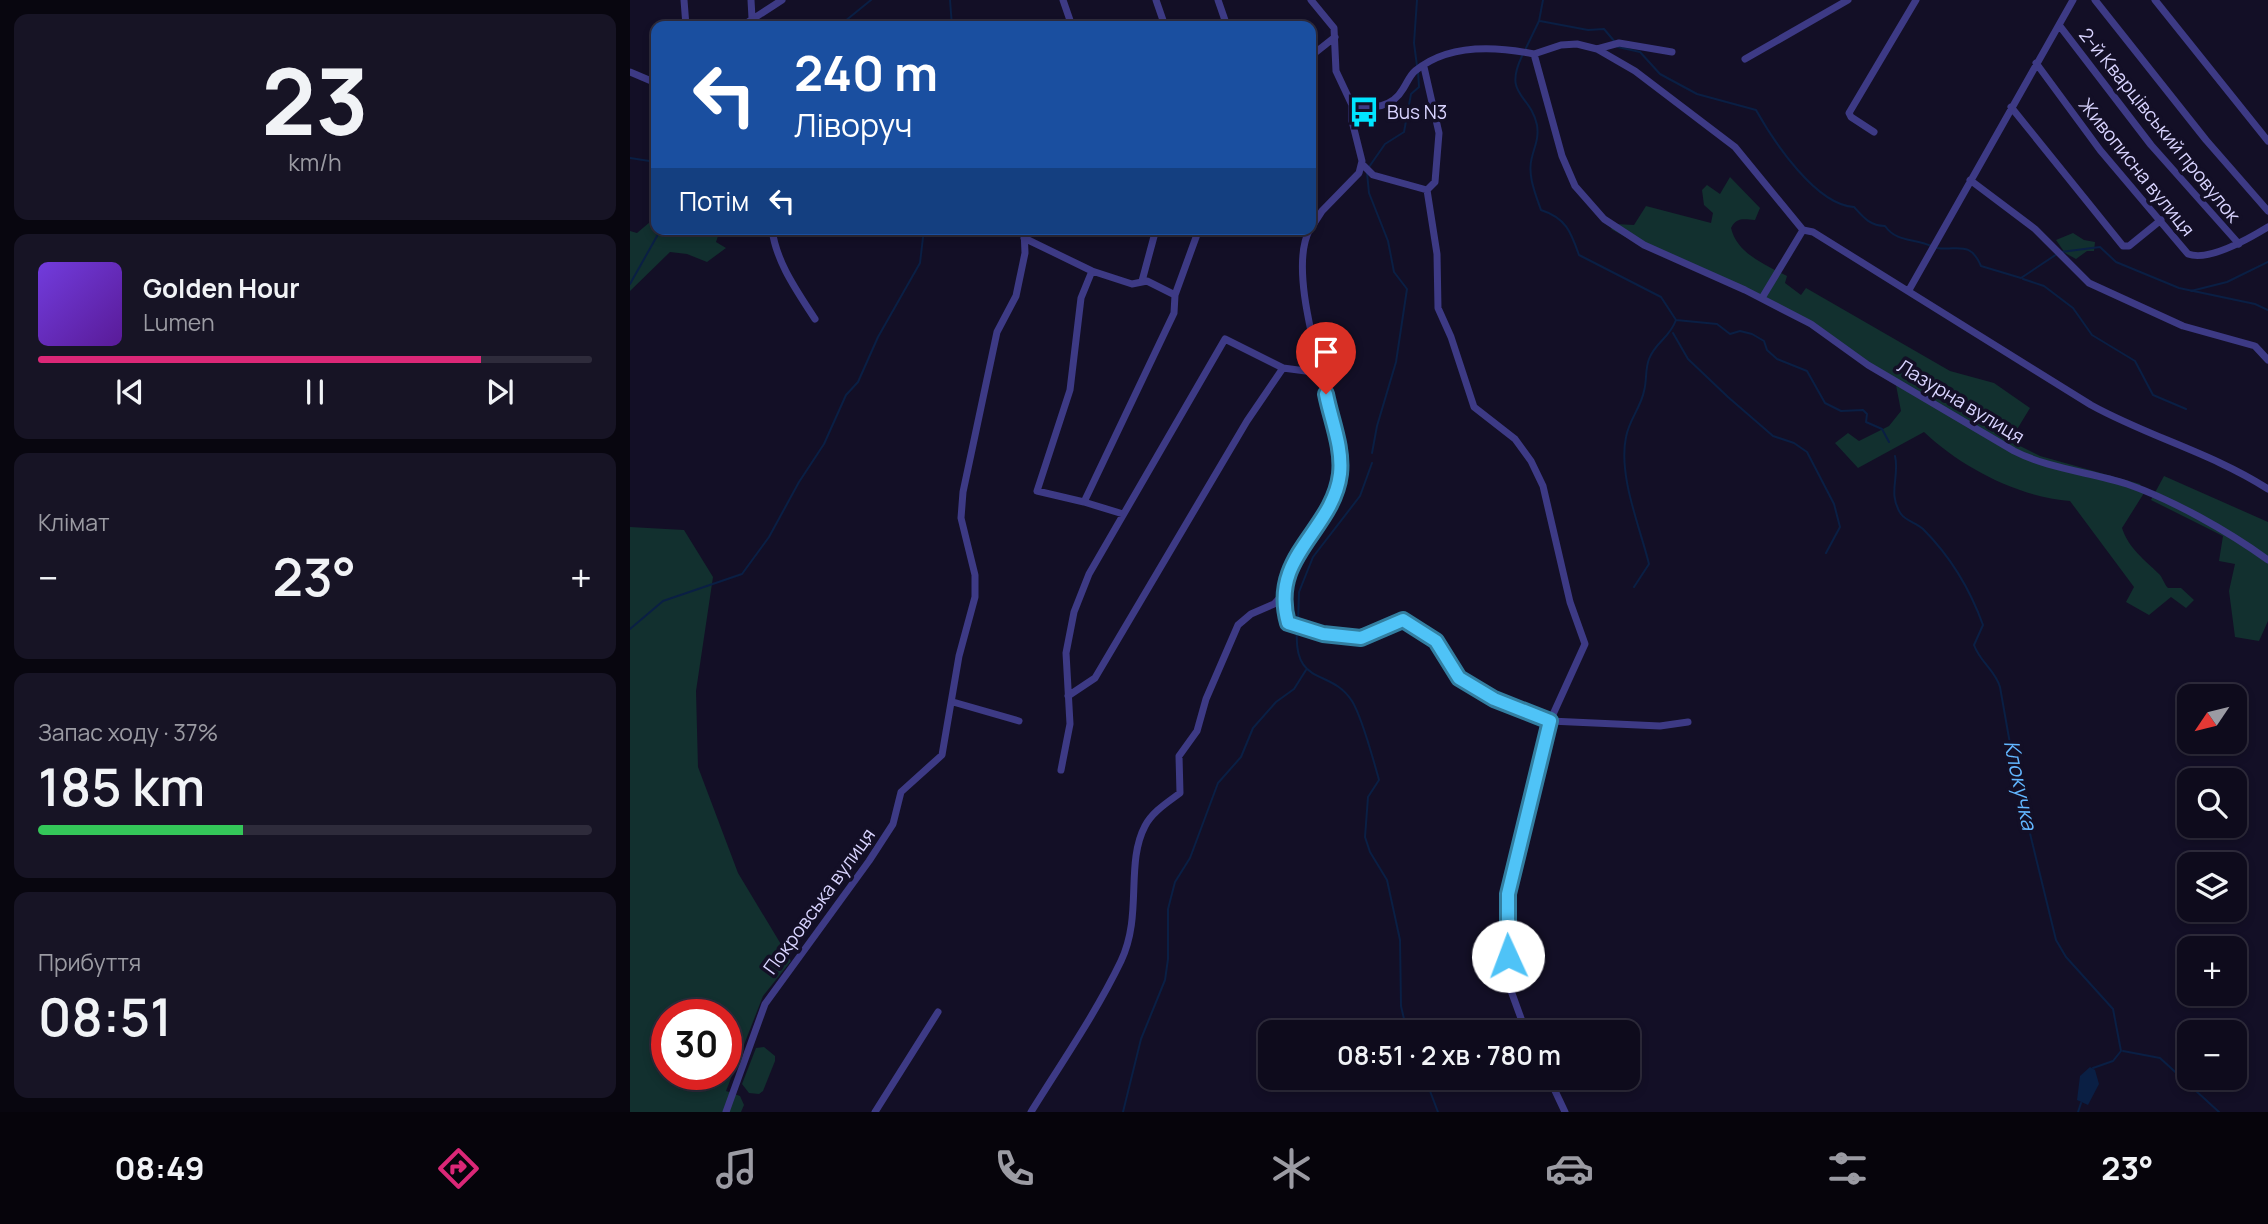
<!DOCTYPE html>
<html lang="uk">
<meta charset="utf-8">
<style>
:root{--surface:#0e0b1c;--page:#171425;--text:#f1f3f6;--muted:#9b9ba3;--line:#2e2b3b;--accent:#db2777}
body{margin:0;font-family:Manrope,sans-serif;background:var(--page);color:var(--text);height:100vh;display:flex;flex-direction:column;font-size:26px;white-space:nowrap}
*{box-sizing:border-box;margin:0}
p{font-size:23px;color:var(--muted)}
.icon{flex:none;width:38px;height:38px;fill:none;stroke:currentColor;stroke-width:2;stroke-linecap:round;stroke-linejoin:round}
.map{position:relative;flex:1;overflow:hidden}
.details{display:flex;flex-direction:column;gap:14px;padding:14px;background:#08060f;width:630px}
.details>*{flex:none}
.banner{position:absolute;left:21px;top:21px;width:665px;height:214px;border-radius:14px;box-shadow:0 4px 10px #0003,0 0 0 2px var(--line);background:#1a4fa0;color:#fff;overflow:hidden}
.needle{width:46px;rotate:235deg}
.buttons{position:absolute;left:1547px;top:684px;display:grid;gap:14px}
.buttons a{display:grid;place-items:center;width:70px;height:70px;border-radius:14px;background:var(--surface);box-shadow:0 4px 10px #0003,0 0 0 2px var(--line);font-size:35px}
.speed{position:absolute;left:21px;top:999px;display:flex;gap:14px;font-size:35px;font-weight:700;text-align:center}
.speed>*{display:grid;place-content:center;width:91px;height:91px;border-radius:50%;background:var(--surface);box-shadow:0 4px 10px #0003,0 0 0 2px var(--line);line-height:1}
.speed .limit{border:10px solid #d22;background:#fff;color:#111}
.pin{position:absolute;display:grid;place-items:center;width:60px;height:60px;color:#fff;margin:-72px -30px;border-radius:50% 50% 50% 0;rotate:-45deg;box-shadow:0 0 7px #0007}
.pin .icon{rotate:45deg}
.me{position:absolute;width:77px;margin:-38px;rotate:358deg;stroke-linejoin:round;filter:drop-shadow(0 0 5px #0008)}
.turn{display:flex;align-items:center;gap:24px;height:147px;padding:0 28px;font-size:32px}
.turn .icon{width:91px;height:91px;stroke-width:2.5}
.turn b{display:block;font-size:49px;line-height:60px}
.then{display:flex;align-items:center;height:66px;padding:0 28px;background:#0003;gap:14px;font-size:26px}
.big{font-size:52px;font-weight:600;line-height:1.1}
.details .card{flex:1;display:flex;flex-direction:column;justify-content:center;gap:10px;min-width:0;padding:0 24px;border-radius:14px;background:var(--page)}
.details .dial{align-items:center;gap:0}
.dial b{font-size:91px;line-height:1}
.song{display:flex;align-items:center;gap:21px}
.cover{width:84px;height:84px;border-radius:10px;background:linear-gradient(135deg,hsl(260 70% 55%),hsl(270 70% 35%))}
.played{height:7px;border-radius:4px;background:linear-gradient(90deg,var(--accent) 80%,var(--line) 80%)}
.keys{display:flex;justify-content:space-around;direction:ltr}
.heat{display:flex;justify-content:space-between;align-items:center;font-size:38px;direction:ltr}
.charge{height:10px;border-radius:5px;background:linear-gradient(90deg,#34c759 37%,var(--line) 0)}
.trip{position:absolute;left:628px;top:1020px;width:382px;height:70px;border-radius:14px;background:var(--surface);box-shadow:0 4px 10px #0003,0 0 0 2px var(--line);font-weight:600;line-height:70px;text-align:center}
.menu{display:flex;height:112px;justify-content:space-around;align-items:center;background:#06040b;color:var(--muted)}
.menu .icon{width:49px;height:49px}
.menu .active{color:var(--accent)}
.menu b{font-size:32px;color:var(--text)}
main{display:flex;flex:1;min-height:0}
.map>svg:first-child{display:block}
</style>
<main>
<section class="details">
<div class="card dial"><b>23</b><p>km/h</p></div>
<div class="card">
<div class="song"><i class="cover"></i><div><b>Golden Hour</b><p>Lumen</p></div></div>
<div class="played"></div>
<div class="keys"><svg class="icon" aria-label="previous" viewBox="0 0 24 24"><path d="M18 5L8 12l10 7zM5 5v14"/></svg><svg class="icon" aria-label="pause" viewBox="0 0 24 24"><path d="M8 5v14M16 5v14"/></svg><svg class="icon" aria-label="next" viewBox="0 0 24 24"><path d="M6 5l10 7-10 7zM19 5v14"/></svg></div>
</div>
<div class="card"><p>Клімат</p>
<div class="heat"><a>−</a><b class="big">23°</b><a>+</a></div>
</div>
<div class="card"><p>Запас ходу · 37%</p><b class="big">185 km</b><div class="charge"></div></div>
<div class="card"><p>Прибуття</p><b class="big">08:51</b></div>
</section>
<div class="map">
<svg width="1638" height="1112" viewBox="0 0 1638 1112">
<rect width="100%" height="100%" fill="#130f26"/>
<path fill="#12302f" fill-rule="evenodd" d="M1100,177L1130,208L1125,220C1114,219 1106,217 1101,228C1107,254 1136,265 1157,276L1155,283L1171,295L1176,288L1320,371L1364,383L1400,408L1380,441L1410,456L1510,484L1514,493L1492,528C1499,549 1514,559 1529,574C1533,578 1534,584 1538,588H1551L1564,600L1556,608L1541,597L1519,615L1496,602L1504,587L1440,501C1388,497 1331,467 1294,432L1228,468L1205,443L1218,433L1229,441L1259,426L1271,411L1266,385C1217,352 1169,317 1117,291C1072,269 1025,254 981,229L985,224L1004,225L1016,206L1081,223L1083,213L1074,205L1072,190L1077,185L1090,194Z
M26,206V229L90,230L86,242L96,248L77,262L57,254L40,252L0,291V231L7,233L20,222Z
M1443,233L1454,240L1465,242L1464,251H1457L1446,259L1435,253L1426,240Z
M1534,476L1638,522V621L1629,641L1605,637L1599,591L1605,564L1589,561L1593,536L1521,500Z
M0,527L54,530L83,577L66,691L68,767L108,873L161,961L133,996L96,1091L110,1096L114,1105L111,1112H0ZM37,1015H96V1074H37Z
M134,1047L145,1056V1061L133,1091L129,1094L119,1093L112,1084L126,1048Z"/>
<path fill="#0a1f44" d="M1460,1067L1465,1070L1469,1084L1458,1105L1447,1100L1450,1076Z"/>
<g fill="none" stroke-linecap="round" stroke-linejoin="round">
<path stroke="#0a1f44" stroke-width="2" d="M320,0L322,26
M910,21L958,30L974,29L985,42
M209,26L241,0
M988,47L1010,52L1030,74L1067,94L1126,110C1144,142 1186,205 1224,207C1233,217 1240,226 1255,226C1267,243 1285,238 1301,246
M896,48L909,21L913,0
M892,56C873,96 900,93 907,125C909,138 905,145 902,157C897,174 905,193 911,210C936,218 941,232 949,255L1031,297L1046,320L1087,324L1100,334L1110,331L1122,334L1134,341L1137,350L1147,359L1177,371L1195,403L1211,411L1233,410L1237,414L1236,422L1252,429L1259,442
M787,66L784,43L787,0
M0,158L26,162
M739,167L755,144L774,132L781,94L789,87L788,71
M737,173L739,193L758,241L764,272L777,289L766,362L747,426L742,453
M1307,248C1327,251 1340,240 1351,266L1391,278L1427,254
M1431,252L1470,247L1486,262L1549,288L1625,304L1638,310
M1393,279L1414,286L1443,308L1462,335L1505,361L1523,395L1556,409
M0,284L31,229
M1561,291L1597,282L1638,262
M1043,333L1058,359L1098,397L1143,436L1164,443L1177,452L1204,504L1210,527L1196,553
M1265,456C1270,476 1257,494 1271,514C1276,521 1287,523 1293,529C1321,557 1340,589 1353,625L1344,645C1350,662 1365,670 1370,687L1385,772L1426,940L1436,957L1483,1009L1491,1051L1483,1061L1463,1068
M1004,587L1019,564C1010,527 988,476 996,437C999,420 1011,407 1014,391C1017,381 1015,369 1019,359C1026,341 1039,339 1046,320
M668,623L669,592L683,557L730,496L742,463
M0,629L33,601L112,574L139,537L169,482L194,444L216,395L228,382L248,337L290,263L294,229
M667,629C663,688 700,667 722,701C732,717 744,762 749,780L738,797L735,837L740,852L757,880L770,940L771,1006L777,1032
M1493,1051L1530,1058L1589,1112
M795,1078L808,1112
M493,1112L511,1039L535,980L538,959V909L545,882L560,858L588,783L611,757L623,728L646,702L664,689L676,670
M1448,1112L1451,1103"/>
<path stroke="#3d3a85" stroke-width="7" d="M54,0L56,26
M121,0L122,18
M433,0L442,26
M526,0L535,26
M588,0L597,26
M1465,0L1576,140L1638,211
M1525,0L1638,141
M1429,25L1521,145L1609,244
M112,26L152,0
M967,49L989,43L1042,52
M904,54L931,45L947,44L967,49L1005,71L1105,147L1173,230
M681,56L705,37
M1115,59L1218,0
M1406,63L1470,150L1558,254C1579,262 1620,238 1638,227
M794,67L809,133L805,182L797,190
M0,72L26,83
M722,105C743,109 762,108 773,89C777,83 780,75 785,71C817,44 865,46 904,54L932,156L945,186L974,219L1014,245L1115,290L1181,324L1238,365L1384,451C1419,469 1460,472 1497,484C1543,500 1598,531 1638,560
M1381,107L1493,246H1499L1531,220
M1244,132L1221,117L1219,113L1286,0
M732,164L743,175L797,190L807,254L808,308L821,337L844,407L885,439L901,461L913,486L940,602L955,644L920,721L878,894L876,930L880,988L896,1032
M1340,180L1405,229L1459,283L1553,326L1625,346L1638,360
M681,228L692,211L729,173L732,161L722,121V105L706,71L704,28L681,0
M142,229C146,262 167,291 185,319
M680,229C653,276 706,406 709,463C713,524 638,553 658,623L693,634L731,638L773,620L806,641L829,678L864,699L920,721L1030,726L1058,722
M394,238L462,271L502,284L517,281L545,295
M512,281L526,229
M1279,290L1443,0
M1132,298L1173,230L1183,232L1461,405C1519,437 1582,453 1638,489
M454,502L407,491L440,390L451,298L462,271
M493,514L454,502L544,313L545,295L569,229
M438,696L465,678L617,421L653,368L691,373
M323,702L389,721
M431,770L440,724L436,653L444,612L459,574L595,339L653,368
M919,1078L935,1112
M96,1112L135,1004L239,861L263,824L271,792L312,755L329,656L345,597V575L331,518L333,492L367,332L386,296L395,253L394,229
M245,1112L308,1012
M401,1112C432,1062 466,1013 491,961C513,915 495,864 515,826C522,812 538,802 550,793L549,756L567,731L576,699L608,625L621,614L644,604L654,593"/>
</g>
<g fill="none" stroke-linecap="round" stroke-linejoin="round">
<g stroke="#337fa1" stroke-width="18">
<path id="route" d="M696,394C701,420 713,447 710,474C703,531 639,556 658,623L693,634L731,638L773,620L806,641L829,678L864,699L920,721L878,894V956"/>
</g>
<use href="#route" stroke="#4fc3f7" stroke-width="12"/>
</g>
<defs>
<g id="bus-bare" transform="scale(2.415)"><path d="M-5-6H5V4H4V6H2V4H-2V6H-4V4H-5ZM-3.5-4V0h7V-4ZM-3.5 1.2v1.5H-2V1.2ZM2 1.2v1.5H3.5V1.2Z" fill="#00e5ff" stroke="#130f26" stroke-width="2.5" paint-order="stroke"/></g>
</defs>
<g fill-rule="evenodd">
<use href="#bus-bare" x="734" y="112"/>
</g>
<g text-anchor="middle" stroke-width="7" stroke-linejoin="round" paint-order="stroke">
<g font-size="19" fill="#d9d4ff" stroke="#130f26" text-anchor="start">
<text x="757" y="119">Bus N3</text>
</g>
<g font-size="19" fill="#d9d4ff" stroke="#130f26">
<text transform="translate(1530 125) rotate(51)" y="7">2-й Кварцівський провулок</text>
<text transform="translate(1507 167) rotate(51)" y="7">Живописна вулиця</text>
<text transform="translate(1331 401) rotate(31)" y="7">Лазурна вулиця</text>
<text transform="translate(189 901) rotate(-54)" y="7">Покровська вулиця</text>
</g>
<g font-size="21" font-style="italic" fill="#62b6ff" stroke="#130f26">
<text transform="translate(1390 785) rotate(78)" y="7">Клокучка</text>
</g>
</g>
</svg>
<div class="buttons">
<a><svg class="needle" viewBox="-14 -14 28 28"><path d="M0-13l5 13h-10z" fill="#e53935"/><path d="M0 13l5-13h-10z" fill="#9b9ba3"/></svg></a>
<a><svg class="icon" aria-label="search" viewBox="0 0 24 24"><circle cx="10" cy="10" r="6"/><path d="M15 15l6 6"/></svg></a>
<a><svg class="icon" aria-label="layers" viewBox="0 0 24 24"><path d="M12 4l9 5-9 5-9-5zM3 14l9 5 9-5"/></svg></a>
<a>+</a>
<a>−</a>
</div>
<div class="speed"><div class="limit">30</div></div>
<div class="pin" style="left:696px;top:394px;background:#d93025"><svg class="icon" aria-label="arrive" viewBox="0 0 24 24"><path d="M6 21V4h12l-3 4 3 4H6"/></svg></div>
<svg class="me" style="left:878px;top:956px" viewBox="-20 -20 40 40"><circle r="19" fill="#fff"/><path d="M0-13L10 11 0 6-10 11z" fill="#4fc3f7"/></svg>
<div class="trip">08:51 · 2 хв · 780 m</div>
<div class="banner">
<div class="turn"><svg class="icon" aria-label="left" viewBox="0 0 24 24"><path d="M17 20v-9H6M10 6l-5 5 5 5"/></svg><div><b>240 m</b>Ліворуч</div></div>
<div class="then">Потім<svg class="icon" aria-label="left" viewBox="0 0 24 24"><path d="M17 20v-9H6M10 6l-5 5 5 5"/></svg></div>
</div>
</div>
</main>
<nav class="menu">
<b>08:49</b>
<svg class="icon active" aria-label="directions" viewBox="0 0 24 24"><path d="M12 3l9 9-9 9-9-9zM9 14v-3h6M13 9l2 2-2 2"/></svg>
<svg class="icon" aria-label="music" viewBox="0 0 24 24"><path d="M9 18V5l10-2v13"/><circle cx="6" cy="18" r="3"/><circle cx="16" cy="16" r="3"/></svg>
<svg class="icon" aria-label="phone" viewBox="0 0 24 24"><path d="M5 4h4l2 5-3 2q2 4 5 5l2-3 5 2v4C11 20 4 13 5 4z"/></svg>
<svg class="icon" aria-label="climate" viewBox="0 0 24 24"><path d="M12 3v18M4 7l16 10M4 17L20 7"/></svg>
<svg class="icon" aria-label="car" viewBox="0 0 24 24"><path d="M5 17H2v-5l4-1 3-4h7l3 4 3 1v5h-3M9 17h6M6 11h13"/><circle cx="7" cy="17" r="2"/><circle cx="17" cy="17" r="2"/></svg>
<svg class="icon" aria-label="filters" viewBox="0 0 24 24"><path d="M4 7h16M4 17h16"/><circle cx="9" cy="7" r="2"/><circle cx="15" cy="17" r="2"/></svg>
<b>23°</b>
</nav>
